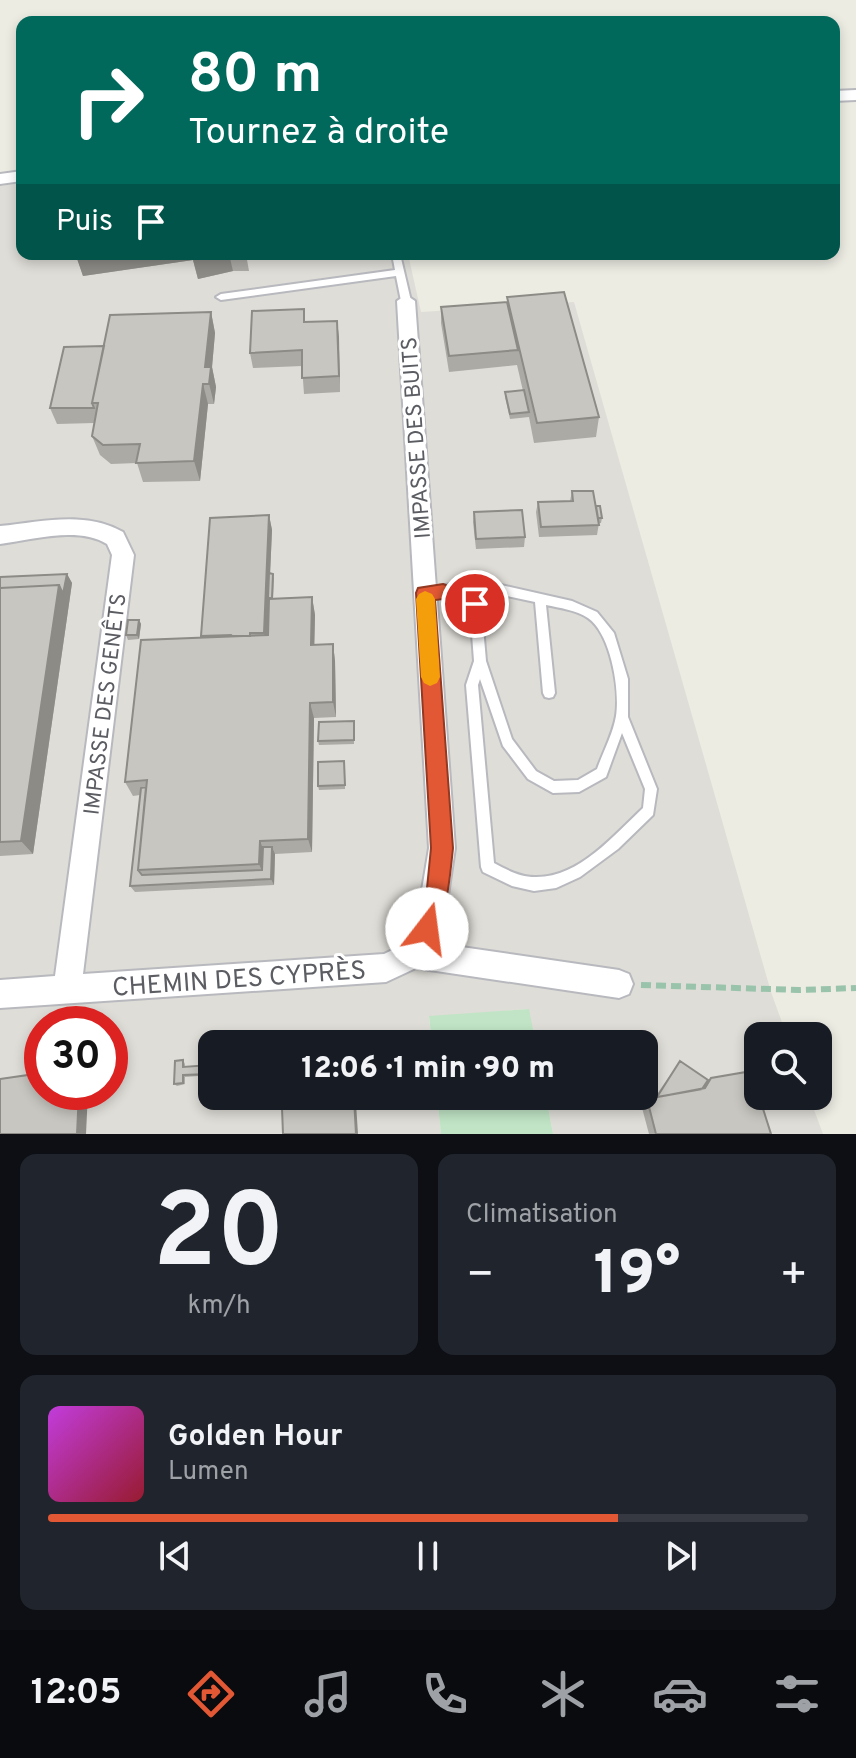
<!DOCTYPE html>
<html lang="fr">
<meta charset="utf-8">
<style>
:root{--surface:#171b24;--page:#20242c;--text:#f1f3f6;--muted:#9ea1a6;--line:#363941;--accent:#e25834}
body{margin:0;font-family:Overpass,sans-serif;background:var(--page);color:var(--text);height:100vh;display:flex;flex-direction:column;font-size:30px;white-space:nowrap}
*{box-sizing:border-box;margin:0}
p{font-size:26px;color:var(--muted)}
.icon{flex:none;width:44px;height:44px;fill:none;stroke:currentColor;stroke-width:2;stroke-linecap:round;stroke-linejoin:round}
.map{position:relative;height:1134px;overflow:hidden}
.details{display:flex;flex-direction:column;gap:20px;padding:20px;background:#0d0f14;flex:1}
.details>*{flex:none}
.banner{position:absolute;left:16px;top:16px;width:824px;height:244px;border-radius:16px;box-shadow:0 4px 12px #0003;background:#00695c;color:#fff;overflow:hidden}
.tools{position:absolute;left:744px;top:1022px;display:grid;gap:16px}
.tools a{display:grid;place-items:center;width:88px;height:88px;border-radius:16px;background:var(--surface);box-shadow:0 4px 12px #0003;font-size:40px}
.speed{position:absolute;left:24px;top:1006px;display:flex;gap:16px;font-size:40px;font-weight:700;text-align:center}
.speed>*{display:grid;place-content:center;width:104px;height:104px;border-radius:50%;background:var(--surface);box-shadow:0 4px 12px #0003;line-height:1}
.speed .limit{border:12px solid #d22;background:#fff;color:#111}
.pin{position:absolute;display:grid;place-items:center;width:68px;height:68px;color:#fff;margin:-34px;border:4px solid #fff;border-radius:50%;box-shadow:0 2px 8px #0007}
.me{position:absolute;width:88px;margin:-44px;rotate:15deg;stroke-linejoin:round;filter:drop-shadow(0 0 6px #0008)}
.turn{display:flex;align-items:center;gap:28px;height:168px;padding:0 40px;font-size:36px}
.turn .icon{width:104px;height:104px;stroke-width:2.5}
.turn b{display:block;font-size:56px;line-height:68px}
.then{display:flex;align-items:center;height:76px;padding:0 40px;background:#0003;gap:16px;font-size:30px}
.big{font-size:60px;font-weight:800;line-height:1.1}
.details .tile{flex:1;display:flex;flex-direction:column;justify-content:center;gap:12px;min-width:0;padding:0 28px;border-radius:16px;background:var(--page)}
.details .dial{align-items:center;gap:0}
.dial b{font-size:104px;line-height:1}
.song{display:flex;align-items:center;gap:24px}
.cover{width:96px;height:96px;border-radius:12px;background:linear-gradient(135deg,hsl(290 70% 55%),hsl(350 70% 35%))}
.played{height:8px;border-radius:4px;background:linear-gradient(90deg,var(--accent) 75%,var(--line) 75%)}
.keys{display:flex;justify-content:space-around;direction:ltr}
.heat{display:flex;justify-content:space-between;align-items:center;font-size:44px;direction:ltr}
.details .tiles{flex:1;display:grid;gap:20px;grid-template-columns:1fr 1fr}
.tile:last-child{grid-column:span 2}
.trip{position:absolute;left:198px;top:1030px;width:460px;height:80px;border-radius:16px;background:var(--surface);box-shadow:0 4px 12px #0003;font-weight:800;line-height:80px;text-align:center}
.menu{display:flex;height:128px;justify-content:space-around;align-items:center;background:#090b0e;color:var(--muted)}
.menu .icon{width:56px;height:56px}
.menu .selected{color:var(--accent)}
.menu b{font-size:36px;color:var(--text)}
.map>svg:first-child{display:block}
</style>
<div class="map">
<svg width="856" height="1134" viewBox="0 0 856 1134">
<rect width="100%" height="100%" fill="#edece3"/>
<path fill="#dfddd7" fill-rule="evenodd" d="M22,183V254H408L421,312L574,302L771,992L787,1036H758V1096H809L823,1134H553L546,1096H644V1044H536L528,1009L429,1017L432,1044H212V1096H437L441,1134H0V186ZM42,1024H110V1092H42Z"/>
<path fill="#c0e4c5" d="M529,1009L536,1044H432L429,1016Z
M437,1096H546L553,1134H441Z"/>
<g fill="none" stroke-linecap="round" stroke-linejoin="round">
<g stroke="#b8b9be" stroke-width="4">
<path id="lane" d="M392,254H400L411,301L409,303L406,304L401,301L396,276L221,300L216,297L221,294L395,270Z
M479,580L572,601L597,612L614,633L628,679V717L657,789L653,815L618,849L580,877L556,888L534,891L512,886L483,872L481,867L466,685L474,661L470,607L441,595L425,598L421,596L419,593L421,590L425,588ZM479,590L535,602L543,693L545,697L549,698L553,697L555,693L546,605C560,608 576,610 588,618C611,634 620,690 616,716C613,734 603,752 597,769L578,780L554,781L536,771L512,739L486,661L481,604L479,601L459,593ZM480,679L503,746L528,779L553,793L579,792L606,777L622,733L645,789L643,808C614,835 579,878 535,877C520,877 507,870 494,863L478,685Z"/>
</g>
<g stroke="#b8b9be" stroke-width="4">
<path id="street" d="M856,90V100L834,101V91Z
M22,171V181L0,184V174Z
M406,295L415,301L455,848L447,902L434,943L619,970L629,974L633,984L629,994L619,998L416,968L386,982L0,1008V980L55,976L112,555L107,544C78,526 32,540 0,544V526C41,522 85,510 123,532L134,555L83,974L384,954L405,944L420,902L429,848L397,301Z"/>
</g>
<path stroke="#99c4ab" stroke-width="6" stroke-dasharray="10 5" stroke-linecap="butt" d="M641,985L799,990L856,988"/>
<use href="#lane" fill="#fff" fill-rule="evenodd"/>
<use href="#street" fill="#fff" fill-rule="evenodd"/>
</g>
<path fill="#acaaa5" d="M76,254H246L249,271H233L198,279L193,260L83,276Z
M507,297L599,417L596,437L534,443L529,417L510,419L505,397V392L523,391L517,365L449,372L441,323V307L507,302Z
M211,312L215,333L212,367L216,387L214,404H208L200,481L143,482L137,463L111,464L100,455L92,436L94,423L57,424L50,408L104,346Z
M337,321L340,392L304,394L302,366L253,368L250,353L305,322Z
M572,491L596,506L602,518L601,523H599L597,535L539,537L536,512L538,502L570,501Z
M474,512L525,537L524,547L476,549L473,522Z
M269,515L272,530L270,574L274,578L273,599L312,597L315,615L314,645L333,644L335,661L336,717L314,718L312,852L275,854L274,885L135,892L130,886L140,795L133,796L125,782L202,638L201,636Z
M67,574L72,583L33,854L0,856V577Z
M139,620L141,624L139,639L128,640L126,635Z
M354,725V744L319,745L318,741Z
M345,765V789L319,790L318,786Z
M680,1061L708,1080L711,1078L771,1134H649L641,1104L647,1099L655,1097Z
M185,1062V1067L210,1065L212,1067V1075L185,1077V1084L177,1086L174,1084Z"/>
<path fill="#8c8b86" d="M87,254H229L233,271L198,279L193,260L83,276L76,256Z
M211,312L215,333L212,367L216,387L214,404L205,367Z
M337,321L339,337L340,392L339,376Z
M203,384L208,404L200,481L194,461Z
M269,515L272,530L269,598H268L269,603L267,647L264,633Z
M67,574L72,583L33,854L21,841L59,585Z
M312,597L315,615L314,662L311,645Z
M139,620L141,624L139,639L137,635Z
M333,644L335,661L336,717L333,702Z
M310,703L314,718L312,852L308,839Z
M260,841L265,854L264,876L259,864Z
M272,847L275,854L274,885L271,879Z
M79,1092H88L86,1134H77Z
M354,1098L356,1103L358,1134H356Z"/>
<path fill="#c8c6c0" stroke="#8c8b86" stroke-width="2" d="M192,254H210L193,258Z
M564,292L599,417L537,423L507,297Z
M507,302L518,350L449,356L441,307Z
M304,309V322L337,321L339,376L302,378V350L250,353L252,311Z
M211,312L205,367H211L209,384H203L194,461L136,463L140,444L103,445L92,436L98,403H92L110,315Z
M104,346L92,403L94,408H50L64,347Z
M524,390L529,412L510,414L505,392Z
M572,491H593L599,525L541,527L538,502L573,501Z
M596,506H600L602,518H598Z
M522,510L525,537L476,539L474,512Z
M269,515L264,633H250V636H229L230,635L201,636L210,518Z
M269,573L273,574L272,598H268Z
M67,574L63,594L59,585L0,588V577Z
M59,585L21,841L0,842V588Z
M312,597L311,645L333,644V702L310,703L308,839L260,841L259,864L138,870L147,780L125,782L141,640L268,635L269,599Z
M128,620H139L137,635H126Z
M354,721V740L318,741L319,722Z
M344,761L345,785L318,786V762Z
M146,787L138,870L142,875L262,870L263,847H272L271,879L130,886L141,788Z
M183,1060V1067L210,1065V1074L183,1075V1083L174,1084L175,1061Z
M680,1061L708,1080L702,1089L657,1097Z
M752,1071L758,1091V1096H759L771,1134H656L647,1099L705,1088L711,1078Z
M42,1073V1092H79L77,1134H0V1079Z
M354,1098L356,1134H283L282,1108Z"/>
<path fill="#e25834" stroke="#933922" stroke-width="2" d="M443,584L481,598L484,604L481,610L475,612L443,599L435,600L453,848C450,878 447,909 435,937L427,940L419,937L416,929L427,888L431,848L416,593L418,588Z"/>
<path fill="#f59e0b" d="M425,591L432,594L435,599L440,677L437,683L430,686L424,683L421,677L416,599L419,594Z"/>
<g text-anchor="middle" stroke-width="6" stroke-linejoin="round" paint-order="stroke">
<g font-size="22" fill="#5b5d63" stroke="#fff">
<text transform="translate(415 438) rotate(-94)" y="8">IMPASSE DES BUITS</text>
<text transform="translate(104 704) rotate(-83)" y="8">IMPASSE DES GENÊTS</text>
</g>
<g font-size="26" fill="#5b5d63" stroke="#fff">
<text transform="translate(239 978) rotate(-4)" y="9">CHEMIN DES CYPRÈS</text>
</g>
</g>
</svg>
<div class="tools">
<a><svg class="icon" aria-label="search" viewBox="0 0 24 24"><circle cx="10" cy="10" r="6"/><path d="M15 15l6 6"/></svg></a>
</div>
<div class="speed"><div class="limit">30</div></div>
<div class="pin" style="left:475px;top:604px;background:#d93025"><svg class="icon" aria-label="arrive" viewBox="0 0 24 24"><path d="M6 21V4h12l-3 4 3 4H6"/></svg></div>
<svg class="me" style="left:427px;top:929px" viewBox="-20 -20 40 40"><circle r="19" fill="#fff"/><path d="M0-13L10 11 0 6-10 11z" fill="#e25834"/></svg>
<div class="trip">12:06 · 1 min · 90 m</div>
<div class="banner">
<div class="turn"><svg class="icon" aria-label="right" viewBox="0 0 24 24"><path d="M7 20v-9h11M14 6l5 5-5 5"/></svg><div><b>80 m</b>Tournez à droite</div></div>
<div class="then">Puis<svg class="icon" aria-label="arrive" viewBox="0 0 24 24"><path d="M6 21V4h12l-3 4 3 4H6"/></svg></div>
</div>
</div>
<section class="details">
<div class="tiles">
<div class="tile dial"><b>20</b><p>km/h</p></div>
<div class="tile"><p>Climatisation</p>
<div class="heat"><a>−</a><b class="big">19°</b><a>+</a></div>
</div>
<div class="tile">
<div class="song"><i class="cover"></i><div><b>Golden Hour</b><p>Lumen</p></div></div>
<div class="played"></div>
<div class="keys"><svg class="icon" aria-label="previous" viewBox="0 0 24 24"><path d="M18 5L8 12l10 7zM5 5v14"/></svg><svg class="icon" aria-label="pause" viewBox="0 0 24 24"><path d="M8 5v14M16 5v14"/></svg><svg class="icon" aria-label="next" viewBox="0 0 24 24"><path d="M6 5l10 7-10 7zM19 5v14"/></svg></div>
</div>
</div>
</section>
<nav class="menu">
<b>12:05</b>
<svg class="icon selected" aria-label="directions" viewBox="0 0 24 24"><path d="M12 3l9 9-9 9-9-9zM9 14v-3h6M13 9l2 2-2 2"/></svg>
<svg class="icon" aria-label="music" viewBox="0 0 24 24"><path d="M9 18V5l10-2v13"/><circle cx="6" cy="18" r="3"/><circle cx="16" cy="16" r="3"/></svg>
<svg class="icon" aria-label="phone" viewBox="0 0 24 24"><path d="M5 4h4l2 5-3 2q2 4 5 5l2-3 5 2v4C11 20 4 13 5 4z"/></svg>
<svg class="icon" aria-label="climate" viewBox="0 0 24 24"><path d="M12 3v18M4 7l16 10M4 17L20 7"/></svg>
<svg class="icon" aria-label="car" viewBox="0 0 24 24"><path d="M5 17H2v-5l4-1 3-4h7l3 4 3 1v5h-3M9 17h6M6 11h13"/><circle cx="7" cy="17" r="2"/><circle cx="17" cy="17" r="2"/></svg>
<svg class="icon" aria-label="filters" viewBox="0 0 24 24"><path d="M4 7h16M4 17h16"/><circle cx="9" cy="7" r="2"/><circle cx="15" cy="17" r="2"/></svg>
</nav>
